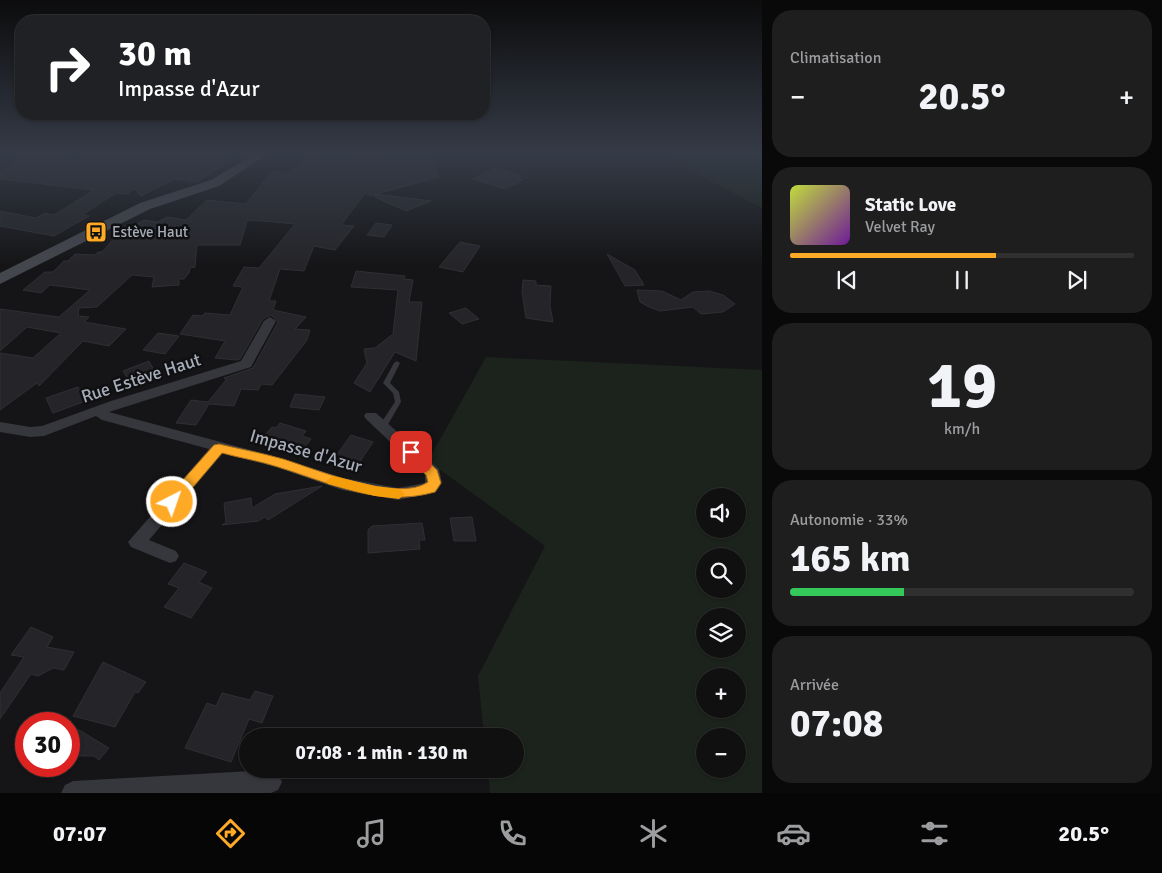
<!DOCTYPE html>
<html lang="fr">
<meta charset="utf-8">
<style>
:root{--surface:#101011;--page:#1e1e1f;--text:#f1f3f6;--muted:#9c9d9f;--line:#303031;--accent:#ffaa26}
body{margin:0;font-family:Signika,sans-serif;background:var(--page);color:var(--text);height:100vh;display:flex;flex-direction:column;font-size:19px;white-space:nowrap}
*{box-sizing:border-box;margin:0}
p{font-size:16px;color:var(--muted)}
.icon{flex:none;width:28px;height:28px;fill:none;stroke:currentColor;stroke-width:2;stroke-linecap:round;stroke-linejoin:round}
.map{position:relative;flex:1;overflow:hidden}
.sheet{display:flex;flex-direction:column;gap:10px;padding:10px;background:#090909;width:400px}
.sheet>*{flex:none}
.top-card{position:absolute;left:15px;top:15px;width:475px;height:105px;border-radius:20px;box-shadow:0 1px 4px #0004,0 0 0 1px var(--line);background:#202124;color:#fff;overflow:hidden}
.fabs{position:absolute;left:696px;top:488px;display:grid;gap:10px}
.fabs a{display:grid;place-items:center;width:50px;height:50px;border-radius:50%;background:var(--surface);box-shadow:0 1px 4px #0004,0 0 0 1px var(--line);font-size:25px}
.speed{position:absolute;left:15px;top:712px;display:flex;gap:10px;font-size:25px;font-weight:700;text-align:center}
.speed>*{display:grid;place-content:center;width:65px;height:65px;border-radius:50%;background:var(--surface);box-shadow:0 1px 4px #0004,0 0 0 1px var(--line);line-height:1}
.speed .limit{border:8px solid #d22;background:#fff;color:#111}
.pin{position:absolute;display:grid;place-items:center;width:42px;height:42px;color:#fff;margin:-21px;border-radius:10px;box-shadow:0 2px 8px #0006}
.me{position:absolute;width:55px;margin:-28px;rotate:41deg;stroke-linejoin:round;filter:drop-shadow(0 0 4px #0008)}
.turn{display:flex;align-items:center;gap:18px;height:105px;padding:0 20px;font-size:22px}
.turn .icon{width:65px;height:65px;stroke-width:2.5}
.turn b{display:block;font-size:35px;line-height:42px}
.big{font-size:38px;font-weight:700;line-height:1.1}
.sheet .tile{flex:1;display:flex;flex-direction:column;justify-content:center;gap:8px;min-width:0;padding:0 18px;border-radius:20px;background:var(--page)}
.sheet .dial{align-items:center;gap:0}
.dial b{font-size:65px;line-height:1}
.song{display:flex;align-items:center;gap:15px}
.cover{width:60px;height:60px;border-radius:8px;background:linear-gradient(135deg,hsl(70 70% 55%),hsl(280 70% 35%))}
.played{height:5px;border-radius:2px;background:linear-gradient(90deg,var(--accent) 60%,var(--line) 60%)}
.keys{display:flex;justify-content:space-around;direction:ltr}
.heat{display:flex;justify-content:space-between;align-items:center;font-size:28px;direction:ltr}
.charge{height:8px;border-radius:4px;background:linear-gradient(90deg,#34c759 33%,var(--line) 0)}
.trip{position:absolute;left:239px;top:728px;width:285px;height:50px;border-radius:25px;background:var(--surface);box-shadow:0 1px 4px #0004,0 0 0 1px var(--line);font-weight:700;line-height:50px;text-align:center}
.tabs{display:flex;height:80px;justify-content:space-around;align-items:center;background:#060607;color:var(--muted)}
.tabs .icon{width:35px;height:35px}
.tabs .active{color:var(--accent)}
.tabs b{font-size:22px;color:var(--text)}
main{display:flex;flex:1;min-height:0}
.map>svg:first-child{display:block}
</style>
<main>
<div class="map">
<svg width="762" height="793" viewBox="0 0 762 793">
<rect width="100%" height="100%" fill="#151517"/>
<path fill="#1b231c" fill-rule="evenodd" d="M447,154H625L551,158Z
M660,154H762V208Z
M486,357L762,370V793H490L488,769H515V736H484L478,676L545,546L428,461ZM705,496H738V529H705ZM705,556H738V589H705ZM705,616H738V649H705ZM705,676H738V709H705ZM705,736H738V769H705Z"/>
<path fill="#252529" stroke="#2f2f34" d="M93,154H195L232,159L197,182L174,179L141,196L135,189L127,194L116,193L82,215L89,216L54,236L0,226V211L36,218L45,213L54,215L94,190L0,179V171L28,155L56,159L54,161L59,164L66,160L76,161Z
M302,154H341L375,159L432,158L439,177L376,194L431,201L406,211L375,197L376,194L371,196L365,193L341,225L354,226L335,250L314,246L304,271L280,269L269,301H276L273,310L306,317L295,329L310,330L307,340L272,385L261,384L258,390L241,389L234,406L209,404L196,425L176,423L191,400L208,402L226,380L224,378L253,368L278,322L271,315L263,319L240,359L237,360L215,358L225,341L180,334L193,315L202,316L205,313L230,315L243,287L233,286L244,267L259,268L295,224L252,220L247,221L240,245H197L195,267L190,268L189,273L184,279H179V285L152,287L154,277L132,275L97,307L79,308L78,316L89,317L84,322L126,329L109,346L83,341L39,386L37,383L0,410V353L33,358L61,333L27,327L0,351V309L59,317L90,290L50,285L41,293L23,290L45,272H53L64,261H68L75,254L95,255L98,252H102L125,226L132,227L144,220L158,222L167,217L186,220L207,200L246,204L272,171L286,174L307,160Z
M496,168L522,176L517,178L522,180L505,189L473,179Z
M376,223L392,225L384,237L367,235Z
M460,242L480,246L463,272L439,267Z
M607,254L635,270L644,285L625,286Z
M356,271L405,276L404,279L413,280L409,302H422L416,361L395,352L370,392L354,383L367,363L364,349L375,348L393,334L398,290L351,287Z
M523,280L536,281V285L551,286L550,306L553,322L526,318L522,292Z
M637,290L662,291L681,300L693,292L709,291L723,295L735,304L723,312L701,314L693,307L660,311L649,307L640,302Z
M466,308L479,319L462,324L449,313Z
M158,333L179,336L165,354L143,350Z
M149,361L157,376L131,384L123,371Z
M78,387L86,401L53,413L46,398Z
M295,394L325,397L319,410L290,407Z
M280,423L306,431L302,436L311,439L302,451L283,445L280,449L258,443L272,427L276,428Z
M351,435L373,442L359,463L336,456Z
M322,486L268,520L265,517L258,521L222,525L226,523L224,503L251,498L252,508L275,494Z
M472,517L476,541H454L450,518Z
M422,523L425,540H419L420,549L368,553V530L372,526Z
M184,563L207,572L199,582L212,588L191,618L164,607L179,588L168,584Z
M31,627L53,637L47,647L74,652L64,670L53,668L38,676L31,674L0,719V693L24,657L11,655Z
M103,662L146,682L138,693L135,692L115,727L73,716Z
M255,691L273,696L262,723L249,719L231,762L185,748L207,703L216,706L222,693L250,700Z
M69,724L109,748L99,760L94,756H69Z"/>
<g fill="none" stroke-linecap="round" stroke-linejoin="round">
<path fill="#36373d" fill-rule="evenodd" d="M50,154H60L70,156L58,162L56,161L57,160L64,157Z
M397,361L400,363L390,383L399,392L401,402L386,428H383L379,426L395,402L393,393L383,383L394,363Z"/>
<path fill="#36373d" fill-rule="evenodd" d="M270,317L276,321L251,367L109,412L280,458L343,478L398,488L425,483V475L366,419L364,416L366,413H376L439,469L442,483L436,492L398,500L342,490L276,467L223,453L149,540L176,551L179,556L176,561L170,563L131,547L128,542L209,449L102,420L96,416L44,436L30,437L0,432V422L30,427L42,426L111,401L241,361L264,321Z
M270,770L278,774L282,782L278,790L271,793H61L65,785L73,781Z"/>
<path fill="#44464d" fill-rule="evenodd" d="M254,154H268L219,186L150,209L0,284V273L140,203L211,180Z"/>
</g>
<linearGradient id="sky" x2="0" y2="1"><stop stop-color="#0c0c0d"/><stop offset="0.58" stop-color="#353b47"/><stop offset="1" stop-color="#353b47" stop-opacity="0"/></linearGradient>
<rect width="762" height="265" fill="url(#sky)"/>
<path fill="#ffaa26" stroke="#a66e19" d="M219,444C240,449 262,453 283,459C315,469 398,503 428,482L426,475L405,452L411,447L415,449L437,470L441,483L435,492C380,508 330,483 278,467C260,461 240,458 222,453L177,506H167L165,502L167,498L214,445Z"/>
<path fill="#f59e0b" d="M333,476L375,486L399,489L405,494L399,499L375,496L328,484L326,481Z"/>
<defs>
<g id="bus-square" transform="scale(1.125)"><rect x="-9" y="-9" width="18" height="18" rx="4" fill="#ffaa26" stroke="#101012"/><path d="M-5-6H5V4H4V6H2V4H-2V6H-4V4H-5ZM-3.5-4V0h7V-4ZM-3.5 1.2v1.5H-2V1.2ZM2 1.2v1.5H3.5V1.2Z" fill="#111"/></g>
</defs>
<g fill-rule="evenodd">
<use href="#bus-square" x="96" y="232"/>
</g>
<g text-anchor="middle" stroke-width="5" stroke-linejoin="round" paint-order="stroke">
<g font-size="15" fill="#a6adb9" stroke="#101012" text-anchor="start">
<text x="112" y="237">Estève Haut</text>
</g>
<g font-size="18" fill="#a6adb9" stroke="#101012">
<text transform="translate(141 378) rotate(-18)" y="6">Rue Estève Haut</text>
<text transform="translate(306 451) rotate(16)" y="6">Impasse d'Azur</text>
</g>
</g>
</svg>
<div class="fabs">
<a><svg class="icon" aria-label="sound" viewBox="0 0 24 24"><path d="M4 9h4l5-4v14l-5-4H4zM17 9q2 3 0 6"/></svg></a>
<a><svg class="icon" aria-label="search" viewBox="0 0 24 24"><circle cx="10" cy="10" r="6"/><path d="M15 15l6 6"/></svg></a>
<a><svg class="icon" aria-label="layers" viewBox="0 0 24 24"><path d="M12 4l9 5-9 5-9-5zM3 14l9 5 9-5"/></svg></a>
<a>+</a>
<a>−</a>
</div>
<div class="speed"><div class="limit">30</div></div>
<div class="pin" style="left:411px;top:452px;background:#d93025"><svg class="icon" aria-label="arrive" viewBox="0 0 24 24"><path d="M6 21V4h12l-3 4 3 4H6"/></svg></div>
<svg class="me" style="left:172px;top:502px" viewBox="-20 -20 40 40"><circle r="17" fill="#ffaa26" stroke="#fff" stroke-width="3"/><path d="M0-11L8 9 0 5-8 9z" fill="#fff"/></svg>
<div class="trip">07:08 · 1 min · 130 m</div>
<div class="top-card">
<div class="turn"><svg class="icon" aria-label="right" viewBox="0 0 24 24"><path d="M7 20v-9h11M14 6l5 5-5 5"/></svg><div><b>30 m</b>Impasse d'Azur</div></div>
</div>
</div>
<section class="sheet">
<div class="tile"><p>Climatisation</p>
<div class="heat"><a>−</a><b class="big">20.5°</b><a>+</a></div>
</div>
<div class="tile">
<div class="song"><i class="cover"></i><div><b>Static Love</b><p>Velvet Ray</p></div></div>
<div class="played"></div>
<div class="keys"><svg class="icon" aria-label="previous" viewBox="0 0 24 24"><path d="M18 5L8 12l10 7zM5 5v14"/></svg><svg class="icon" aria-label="pause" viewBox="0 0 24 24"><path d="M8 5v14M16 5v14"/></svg><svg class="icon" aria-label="next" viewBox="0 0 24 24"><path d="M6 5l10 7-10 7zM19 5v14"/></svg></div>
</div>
<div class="tile dial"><b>19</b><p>km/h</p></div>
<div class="tile"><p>Autonomie · 33%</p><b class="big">165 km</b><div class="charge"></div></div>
<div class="tile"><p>Arrivée</p><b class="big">07:08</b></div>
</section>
</main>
<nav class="tabs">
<b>07:07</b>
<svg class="icon active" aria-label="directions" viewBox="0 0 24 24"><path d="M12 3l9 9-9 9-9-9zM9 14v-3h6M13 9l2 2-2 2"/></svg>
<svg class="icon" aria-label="music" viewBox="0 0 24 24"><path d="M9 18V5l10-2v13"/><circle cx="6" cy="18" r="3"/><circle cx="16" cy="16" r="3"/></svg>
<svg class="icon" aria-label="phone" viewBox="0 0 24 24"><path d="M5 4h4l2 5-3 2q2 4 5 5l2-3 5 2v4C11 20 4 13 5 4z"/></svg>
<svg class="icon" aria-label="climate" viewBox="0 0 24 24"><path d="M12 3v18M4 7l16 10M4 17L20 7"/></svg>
<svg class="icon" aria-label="car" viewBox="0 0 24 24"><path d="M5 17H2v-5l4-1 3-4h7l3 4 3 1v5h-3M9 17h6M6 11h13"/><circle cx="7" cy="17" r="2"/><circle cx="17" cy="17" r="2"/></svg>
<svg class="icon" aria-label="filters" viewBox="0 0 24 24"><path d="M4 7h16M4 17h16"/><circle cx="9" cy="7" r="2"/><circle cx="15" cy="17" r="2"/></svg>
<b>20.5°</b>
</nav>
